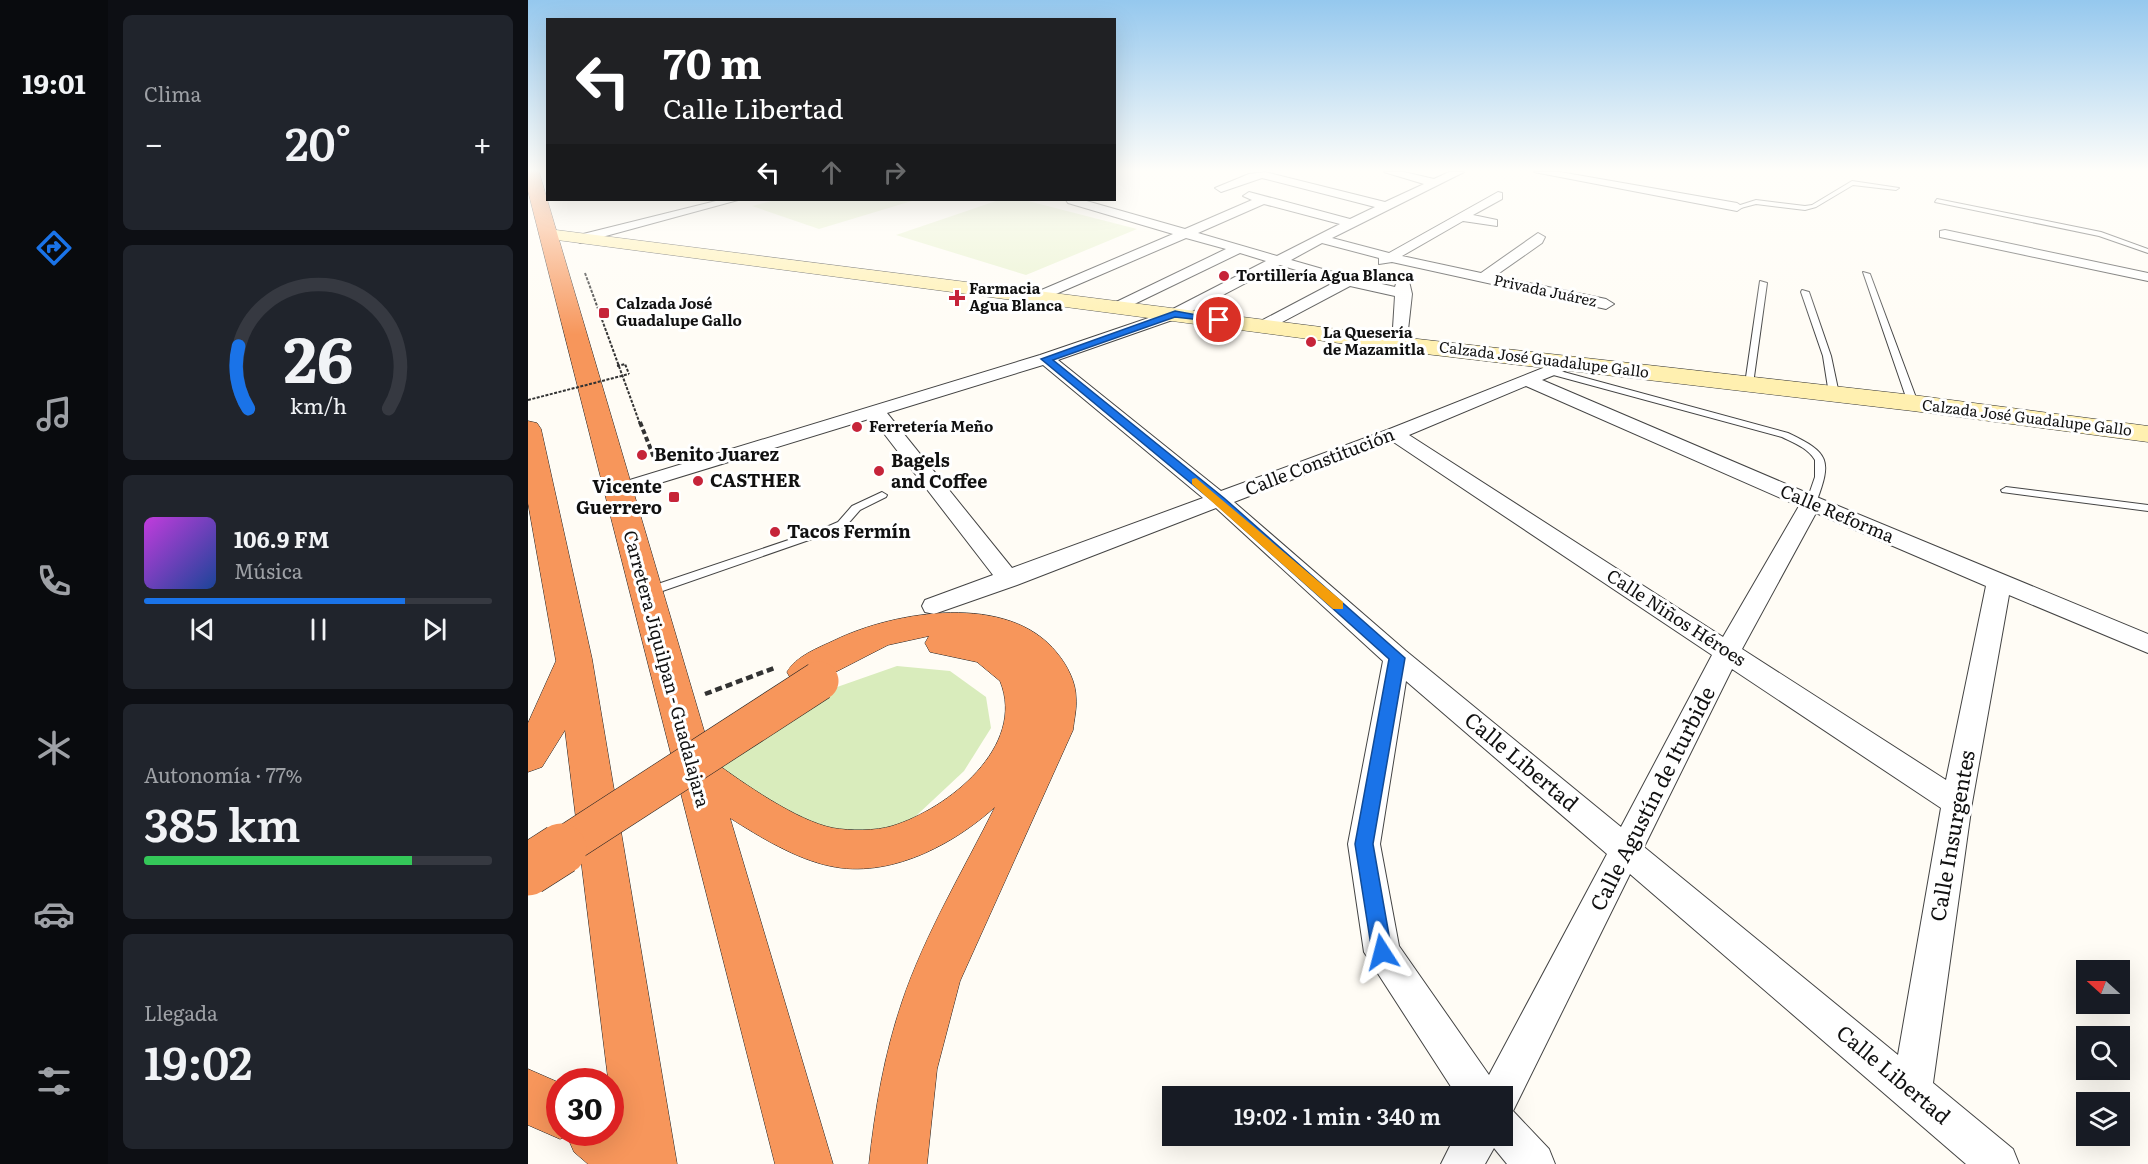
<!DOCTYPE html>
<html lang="es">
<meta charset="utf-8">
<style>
:root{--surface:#171b24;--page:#20242c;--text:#f1f3f6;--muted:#9ea1a6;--line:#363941;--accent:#1a73e8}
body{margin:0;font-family:Literata,serif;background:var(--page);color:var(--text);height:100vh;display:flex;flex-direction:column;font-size:22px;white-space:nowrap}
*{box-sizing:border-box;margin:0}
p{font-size:20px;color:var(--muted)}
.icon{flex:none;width:33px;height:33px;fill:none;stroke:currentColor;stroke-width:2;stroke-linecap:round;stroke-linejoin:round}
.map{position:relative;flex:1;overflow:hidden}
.side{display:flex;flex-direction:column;gap:15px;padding:15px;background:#0d0f14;width:420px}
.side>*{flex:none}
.guide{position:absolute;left:18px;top:18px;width:570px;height:183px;border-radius:0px;box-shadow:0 6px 24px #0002;background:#202124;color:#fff;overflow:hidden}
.needle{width:39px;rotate:291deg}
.controls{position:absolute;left:1548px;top:960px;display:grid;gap:12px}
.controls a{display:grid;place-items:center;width:54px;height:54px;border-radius:0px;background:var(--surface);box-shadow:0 6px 24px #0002;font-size:30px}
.speed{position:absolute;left:18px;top:1068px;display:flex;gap:12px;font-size:30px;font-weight:700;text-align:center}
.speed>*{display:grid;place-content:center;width:78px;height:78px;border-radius:50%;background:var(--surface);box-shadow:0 6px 24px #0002;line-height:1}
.speed .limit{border:9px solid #d22;background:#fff;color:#111}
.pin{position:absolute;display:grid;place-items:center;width:51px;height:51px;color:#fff;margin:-26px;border:3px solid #fff;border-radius:50%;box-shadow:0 2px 6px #0007}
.me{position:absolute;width:66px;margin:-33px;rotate:351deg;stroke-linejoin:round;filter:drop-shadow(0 0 4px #0008)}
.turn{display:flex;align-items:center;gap:21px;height:126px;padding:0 18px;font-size:27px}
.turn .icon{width:78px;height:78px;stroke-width:2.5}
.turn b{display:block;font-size:42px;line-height:51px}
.lanes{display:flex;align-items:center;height:57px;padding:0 18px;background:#0003;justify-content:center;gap:30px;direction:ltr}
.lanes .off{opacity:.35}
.big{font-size:45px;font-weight:600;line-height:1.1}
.side .tile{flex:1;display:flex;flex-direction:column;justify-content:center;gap:9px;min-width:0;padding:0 21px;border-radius:9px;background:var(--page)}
.side .dial{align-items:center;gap:0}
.dial svg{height:156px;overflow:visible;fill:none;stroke:var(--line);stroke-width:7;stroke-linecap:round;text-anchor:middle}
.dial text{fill:var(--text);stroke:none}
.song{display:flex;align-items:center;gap:18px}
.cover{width:72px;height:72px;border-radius:9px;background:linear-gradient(135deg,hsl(290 70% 55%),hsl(220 70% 35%))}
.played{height:6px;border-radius:3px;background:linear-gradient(90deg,var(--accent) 75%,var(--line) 75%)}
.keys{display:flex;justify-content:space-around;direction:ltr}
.heat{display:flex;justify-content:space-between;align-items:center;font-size:33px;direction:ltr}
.charge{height:9px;border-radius:4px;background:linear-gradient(90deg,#34c759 77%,var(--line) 0)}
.trip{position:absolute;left:634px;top:1086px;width:351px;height:60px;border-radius:0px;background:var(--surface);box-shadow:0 6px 24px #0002;font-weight:600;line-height:60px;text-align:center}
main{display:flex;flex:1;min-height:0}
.tabs{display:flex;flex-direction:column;width:108px;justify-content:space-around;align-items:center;background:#090b0e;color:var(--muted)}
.tabs .icon{width:42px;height:42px}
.tabs .current{color:var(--accent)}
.tabs b{font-size:27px;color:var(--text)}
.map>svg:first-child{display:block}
</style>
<main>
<nav class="tabs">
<b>19:01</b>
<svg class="icon current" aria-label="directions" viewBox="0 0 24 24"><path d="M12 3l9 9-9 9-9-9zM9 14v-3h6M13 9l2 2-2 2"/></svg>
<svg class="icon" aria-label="music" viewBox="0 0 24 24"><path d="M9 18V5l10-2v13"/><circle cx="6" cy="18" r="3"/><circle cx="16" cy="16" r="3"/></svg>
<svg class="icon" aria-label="phone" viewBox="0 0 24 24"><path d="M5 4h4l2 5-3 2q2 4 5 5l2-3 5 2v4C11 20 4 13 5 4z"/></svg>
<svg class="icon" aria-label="climate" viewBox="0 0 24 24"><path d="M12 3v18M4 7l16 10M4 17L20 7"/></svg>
<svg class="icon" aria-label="car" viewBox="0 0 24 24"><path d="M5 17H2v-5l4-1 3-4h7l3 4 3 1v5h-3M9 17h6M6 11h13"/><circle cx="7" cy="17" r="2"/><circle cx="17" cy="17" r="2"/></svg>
<svg class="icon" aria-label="filters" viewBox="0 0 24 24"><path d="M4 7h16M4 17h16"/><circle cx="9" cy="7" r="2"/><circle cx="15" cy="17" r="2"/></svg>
</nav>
<section class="side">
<div class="tile"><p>Clima</p>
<div class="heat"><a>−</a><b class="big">20°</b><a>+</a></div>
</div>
<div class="tile dial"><svg viewBox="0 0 100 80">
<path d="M14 69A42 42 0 1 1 86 69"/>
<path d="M14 69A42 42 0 0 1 9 37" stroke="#1a73e8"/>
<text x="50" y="56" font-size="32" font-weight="700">26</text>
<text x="50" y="72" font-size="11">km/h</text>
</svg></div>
<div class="tile">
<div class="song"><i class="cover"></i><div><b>106.9 FM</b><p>Música</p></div></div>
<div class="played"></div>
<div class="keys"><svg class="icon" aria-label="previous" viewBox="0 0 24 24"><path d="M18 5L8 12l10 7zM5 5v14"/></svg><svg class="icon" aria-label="pause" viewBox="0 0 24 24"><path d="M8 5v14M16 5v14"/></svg><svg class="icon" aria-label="next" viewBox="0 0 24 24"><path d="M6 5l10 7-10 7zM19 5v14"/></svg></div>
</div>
<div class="tile"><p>Autonomía · 77%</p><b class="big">385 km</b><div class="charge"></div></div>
<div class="tile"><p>Llegada</p><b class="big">19:02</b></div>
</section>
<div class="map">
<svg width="1620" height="1164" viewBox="0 0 1620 1164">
<rect width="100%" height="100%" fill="#fffcf5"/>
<path fill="#d9ecbc" d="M369,666L422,671L458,697L463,728L436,771L373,830L309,838L175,765L292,693Z"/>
<path fill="#e9f2ce" d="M248,200H387L291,229L224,206Z
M471,200H496L609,229L498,275L368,235Z"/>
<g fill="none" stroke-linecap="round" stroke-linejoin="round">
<g stroke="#444" stroke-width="2">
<path id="lane" d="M1324,181L1371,188L1368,190L1325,185L1288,207L1277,210L1228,204L1209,209L1206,207L1228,200L1277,206L1284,205Z
M1409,199L1573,232L1620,249V253L1571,236L1407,202Z
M1335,272L1342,274L1390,403L1388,405H1382L1380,403Z
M1232,281L1239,283L1225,384L1221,387L1217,384Z
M1274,290L1281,292L1303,356L1311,394L1309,396L1306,397L1301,394L1295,356L1273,292Z
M1021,368L1260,433C1302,453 1304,460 1288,503L1283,506L1278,503L1287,477V460C1280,448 1266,443 1254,437L1018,373V369Z
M1478,487L1620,505V511L1474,492L1473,490Z
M354,492L359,495L358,497L332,510L318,526L304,532L123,595H115L113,592L115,589L296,528L310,522L324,506Z"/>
</g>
<g stroke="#444" stroke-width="2">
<path id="street" d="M737,172L857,202L896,184L856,172H876L906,179L921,172H936L804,238L861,253L970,192L974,193V199L945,215L969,220V226L935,221L874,256L953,273L1010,233L1017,237L1014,243L967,276L1078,299L1086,304L1078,309L864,262L851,264V258L794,243L763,260L819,276L831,275L832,279L867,287L870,277H880L884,294L878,348L872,349L864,344L867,296L822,286L741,329H729L727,326L729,323L807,282L752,265L653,317L530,360L693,491L859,430L1040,358L1049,363L1046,367L1014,380L1291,498L1620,634V653L1481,595L1444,803L1405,1083L1485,1149L1491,1164H1438L1102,874L985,1111L1021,1149L1027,1164H979L966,1148L957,1164H913L927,1136H975V1096H929L836,952L820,844L855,661L688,508L489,585L406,614L397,612L394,606L397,600L465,575L344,418L96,494H82L78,490L82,486L512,355L641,311L738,261L712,253L594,310H584L581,307L584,304L698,249L658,238L514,300H504L501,297L504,294L645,234L540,203L538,200H555L657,229L724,200L715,196L721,192L822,219L847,207L734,178L693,192L687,188L721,174ZM736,204L812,224L749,256L670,233ZM515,365L675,498L484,568L359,413ZM998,386L1271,506L1195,637L881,435ZM864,441L1184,655L1093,827L878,651L706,502ZM1288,513L1458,586L1418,780L1214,649ZM1204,669L1413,808L1370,1055L1116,847ZM878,681L1079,854L961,1075L871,946L852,844Z
M1006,172H1032L1209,203L1215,207L1209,211Z
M192,200H210L52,243L45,239L47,236Z
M1417,230L1620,273V281L1412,237V231Z"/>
</g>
<g stroke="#333" stroke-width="1">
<path id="secondary" d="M20,229L872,337L1385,395L1620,426V442L1385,411L872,351L14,238L11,234L14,230Z"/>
</g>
<g stroke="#222" stroke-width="1">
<path id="highway" d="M0,172H11L185,761C215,783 269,821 305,828C322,831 348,831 364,826C420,809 499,746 472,681L449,662L402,652L397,643L401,636L360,645L290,681L277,685L264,681L259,672C268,656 290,648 307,640C367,611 481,592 529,653C539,665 548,682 548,698C549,708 546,720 545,730L432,981L409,1069L399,1164H341C347,1109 356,1055 374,1002C397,934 435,871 467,807C425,845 361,879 302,866C268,859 232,837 202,818L305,1164H247L0,191Z
M0,421L9,423L13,429L64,659L149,1164H60L46,1152L39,1136L32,1139L0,1125V1069L32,1083V1132H82L84,1111L37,730L14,767L0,772V723L28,661L0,503Z"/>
</g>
<path stroke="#333" stroke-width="2" stroke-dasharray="3 1.5" stroke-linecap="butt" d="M57,273L112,424
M89,366L97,364L101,374"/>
<path stroke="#333" stroke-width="4" stroke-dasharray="5 3" stroke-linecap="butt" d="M112,422L127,460"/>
<path stroke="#333" stroke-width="4.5" stroke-dasharray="7 4" stroke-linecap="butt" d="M177,694L249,667"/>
<use href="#lane" fill="#fff" fill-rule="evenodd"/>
<use href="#street" fill="#fff" fill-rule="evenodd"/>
<use href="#secondary" fill="#fff0b0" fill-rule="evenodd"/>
<use href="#highway" fill="#f7965b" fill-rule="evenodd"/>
<g stroke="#222" stroke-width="40" stroke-linecap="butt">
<path id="highway-bridge-far1" d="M30,850L291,681"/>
</g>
<g stroke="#222" stroke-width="52" stroke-linecap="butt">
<path id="highway-bridge" d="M0,870L33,849"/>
</g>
<path stroke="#333" stroke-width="2" stroke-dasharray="3 1.5" stroke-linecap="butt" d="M0,400L101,374"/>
<use href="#highway-bridge-far1" stroke="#f7965b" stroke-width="39"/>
<use href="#highway-bridge" stroke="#f7965b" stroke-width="51"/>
</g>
<linearGradient id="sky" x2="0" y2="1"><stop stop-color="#95c8ee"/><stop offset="0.51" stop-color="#fffefa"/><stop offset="1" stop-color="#fffefa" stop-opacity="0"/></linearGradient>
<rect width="1620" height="335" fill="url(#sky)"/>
<path fill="#1a73e8" stroke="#114b97" stroke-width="1.5" d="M647,311L696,320L691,322L647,317L525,360L696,498L877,658L845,844L864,952L861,959L854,962L847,959L844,952L827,844L861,659L687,503L513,359Z"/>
<path fill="#f59e0b" d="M668,478L815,602V609H805L664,484V479Z"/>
<g fill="#c62439" stroke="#fff" stroke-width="2">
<circle cx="696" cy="276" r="6"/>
<path d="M426 289h6v6h6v6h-6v6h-6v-6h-6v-6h6z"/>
<rect x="70" y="307" width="12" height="12" rx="3"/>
<circle cx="783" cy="342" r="6"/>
<circle cx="329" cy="427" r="6"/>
<circle cx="114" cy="455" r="6"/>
<circle cx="351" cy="471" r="6"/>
<circle cx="170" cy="481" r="6"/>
<rect x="140" y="491" width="12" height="12" rx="3"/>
<circle cx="247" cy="532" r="6"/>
</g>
<g text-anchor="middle" stroke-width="6" stroke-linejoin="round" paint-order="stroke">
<g font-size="15" font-weight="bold" fill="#111" stroke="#fff" text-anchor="start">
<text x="708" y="281">Tortillería Agua Blanca</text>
<text x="441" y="294">Farmacia<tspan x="441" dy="17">Agua Blanca</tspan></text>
<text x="88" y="309">Calzada José<tspan x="88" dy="17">Guadalupe Gallo</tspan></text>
<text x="795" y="338">La Quesería<tspan x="795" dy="17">de Mazamitla</tspan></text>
<text x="341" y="432">Ferretería Meño</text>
</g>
<g font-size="15" fill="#111" stroke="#fff">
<text transform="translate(1017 291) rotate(12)" y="5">Privada Juárez</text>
<text transform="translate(1016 360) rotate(7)" y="5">Calzada José Guadalupe Gallo</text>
<text transform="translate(1499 418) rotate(7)" y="5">Calzada José Guadalupe Gallo</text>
</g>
<g font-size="18" font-weight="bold" fill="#111" stroke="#fff" text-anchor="start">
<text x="126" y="461">Benito Juarez</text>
<text x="363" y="467">Bagels<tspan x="363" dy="21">and Coffee</tspan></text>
<text x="182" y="487">CASTHER</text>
<text x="134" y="493" text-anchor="end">Vicente<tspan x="134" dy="21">Guerrero</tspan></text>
<text x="259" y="538">Tacos Fermín</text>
</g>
<g font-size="18" fill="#111" stroke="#fff">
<text transform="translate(792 462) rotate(-21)" y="6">Calle Constitución</text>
<text transform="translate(1309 514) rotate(23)" y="6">Calle Reforma</text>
<text transform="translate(1148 618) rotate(33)" y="6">Calle Niños Héroes</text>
<text transform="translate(138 669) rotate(75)" y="6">Carretera Jiquilpan - Guadalajara</text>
</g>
<g font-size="21" fill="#111" stroke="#fff">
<text transform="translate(993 762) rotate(40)" y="7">Calle Libertad</text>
<text transform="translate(1125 799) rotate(-63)" y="7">Calle Agustín de Iturbide</text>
<text transform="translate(1425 836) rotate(-80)" y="7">Calle Insurgentes</text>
<text transform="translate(1365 1075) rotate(40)" y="7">Calle Libertad</text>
</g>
</g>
</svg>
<div class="controls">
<a><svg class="needle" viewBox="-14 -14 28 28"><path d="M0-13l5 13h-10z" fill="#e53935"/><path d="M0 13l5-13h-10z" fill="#9ea1a6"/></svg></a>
<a><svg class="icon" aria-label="search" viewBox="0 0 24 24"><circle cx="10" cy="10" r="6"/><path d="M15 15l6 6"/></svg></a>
<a><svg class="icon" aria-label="layers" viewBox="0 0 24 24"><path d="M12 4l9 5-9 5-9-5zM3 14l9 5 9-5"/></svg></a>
</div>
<div class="speed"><div class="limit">30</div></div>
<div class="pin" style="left:691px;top:320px;background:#d93025"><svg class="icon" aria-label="arrive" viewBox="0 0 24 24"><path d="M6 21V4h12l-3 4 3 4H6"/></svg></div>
<svg class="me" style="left:854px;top:952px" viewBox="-20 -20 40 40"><path d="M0-17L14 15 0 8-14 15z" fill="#1a73e8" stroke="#fff" stroke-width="4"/></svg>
<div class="trip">19:02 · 1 min · 340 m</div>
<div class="guide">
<div class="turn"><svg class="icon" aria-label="left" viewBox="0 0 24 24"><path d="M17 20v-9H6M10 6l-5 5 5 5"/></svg><div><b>70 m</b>Calle Libertad</div></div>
<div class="lanes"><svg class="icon" aria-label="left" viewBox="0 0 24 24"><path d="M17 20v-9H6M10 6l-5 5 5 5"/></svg><svg class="icon off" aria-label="ahead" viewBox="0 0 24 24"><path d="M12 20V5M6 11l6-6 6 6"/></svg><svg class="icon off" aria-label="right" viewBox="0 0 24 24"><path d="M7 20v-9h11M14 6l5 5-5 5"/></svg></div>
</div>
</div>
</main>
